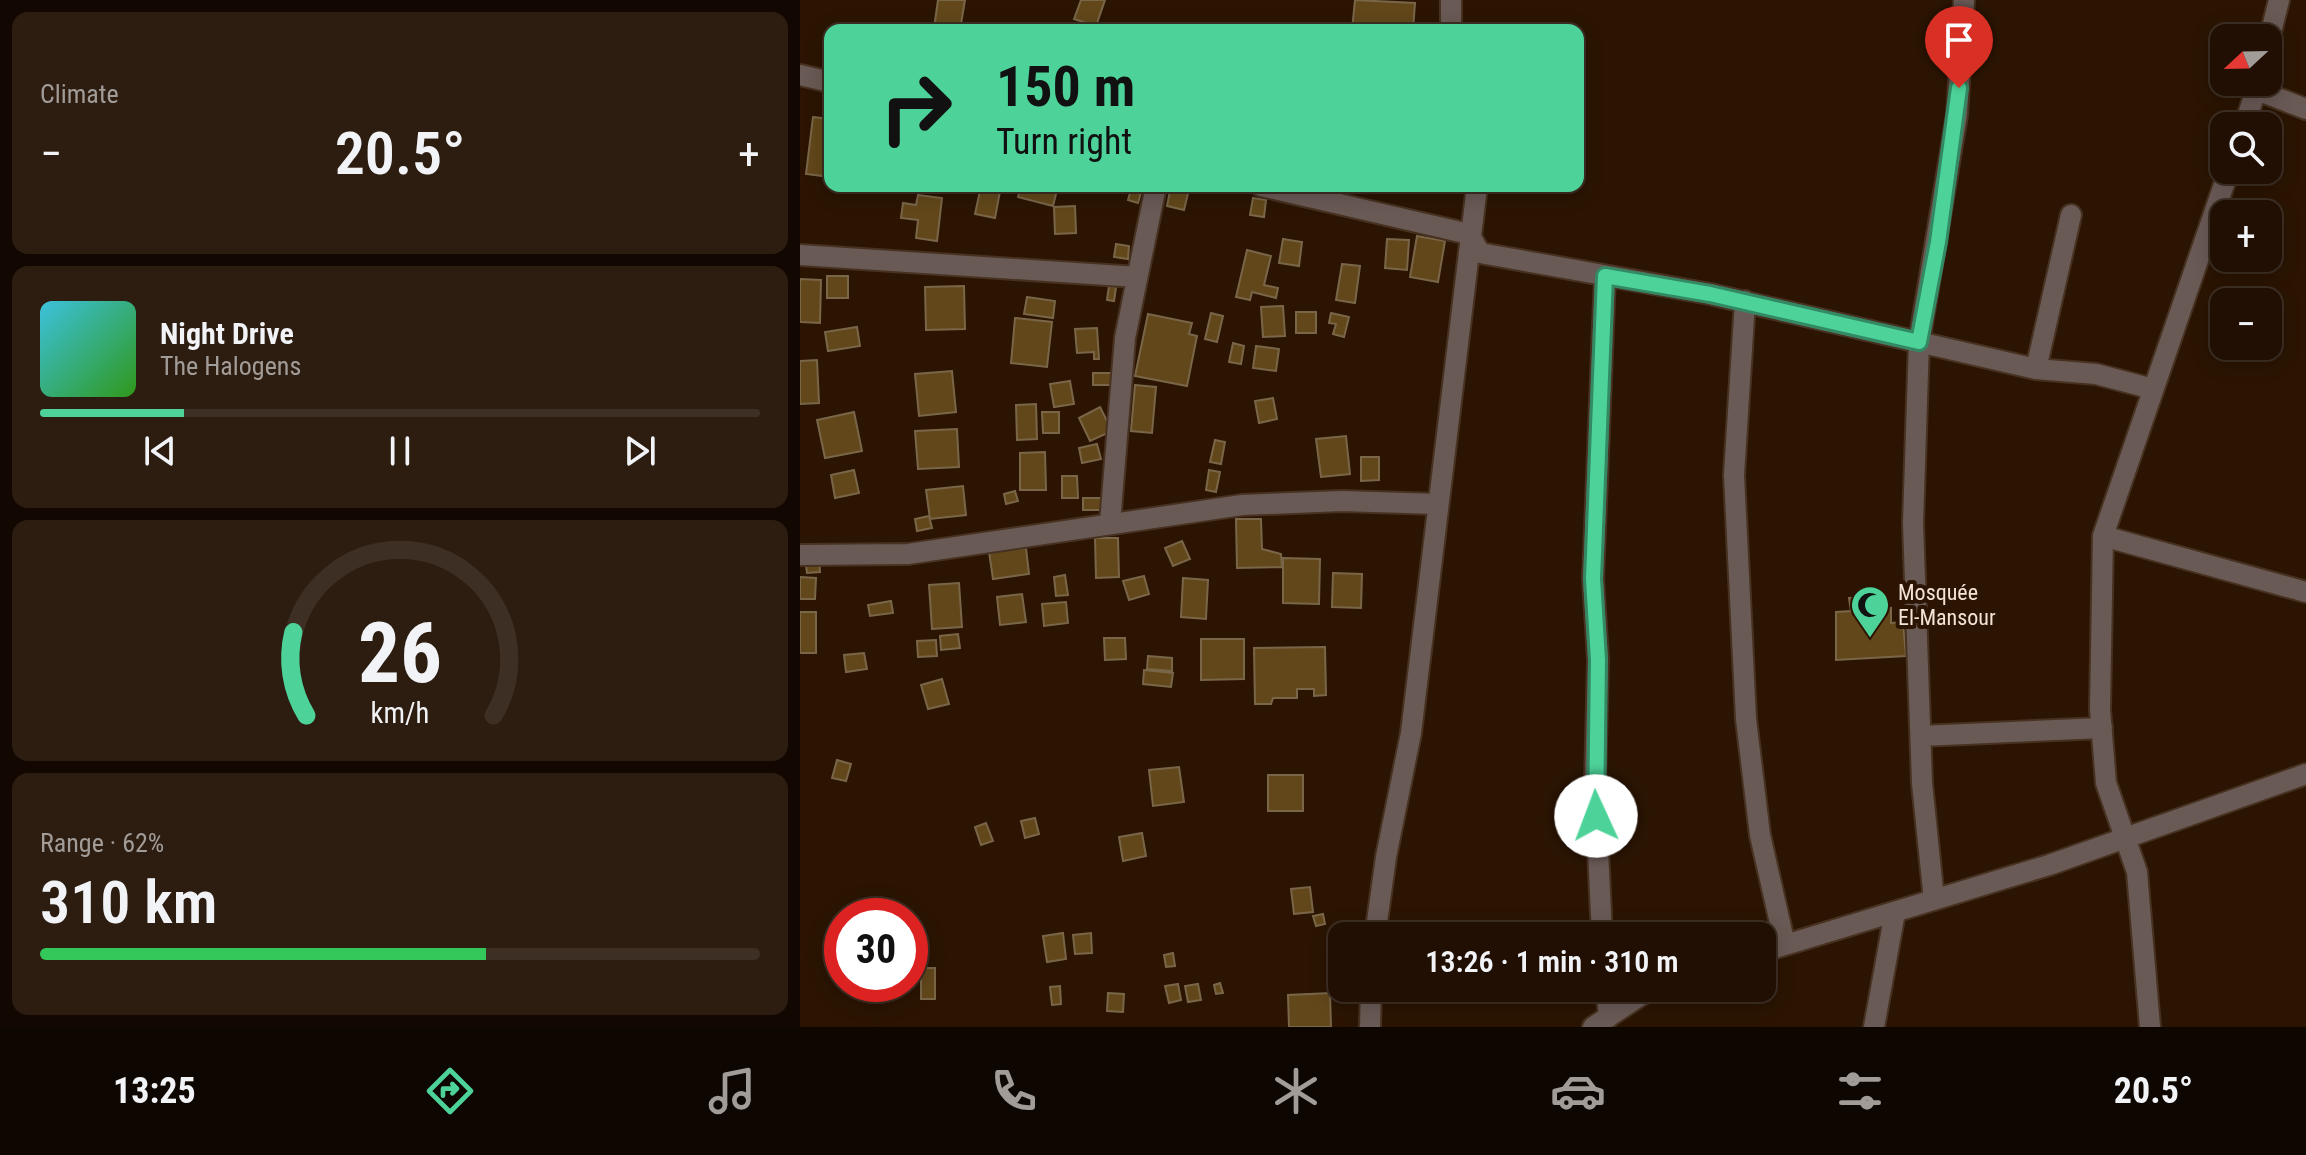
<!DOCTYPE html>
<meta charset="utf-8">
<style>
:root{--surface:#200f02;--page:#2d1d11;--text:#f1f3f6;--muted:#a29c99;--line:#3d2f24;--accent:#4dd39a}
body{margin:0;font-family:"Roboto Condensed",sans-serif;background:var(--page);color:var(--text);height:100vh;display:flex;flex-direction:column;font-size:30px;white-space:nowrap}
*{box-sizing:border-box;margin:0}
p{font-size:26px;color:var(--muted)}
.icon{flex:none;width:44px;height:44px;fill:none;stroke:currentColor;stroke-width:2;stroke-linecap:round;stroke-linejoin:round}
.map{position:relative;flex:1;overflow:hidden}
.details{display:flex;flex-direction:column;gap:12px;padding:12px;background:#120801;width:800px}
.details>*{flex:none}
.hud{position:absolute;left:24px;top:24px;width:760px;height:168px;border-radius:16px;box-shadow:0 4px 20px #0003,0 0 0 2px var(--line);background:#4dd39a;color:#111;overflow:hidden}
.needle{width:52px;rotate:248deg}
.tools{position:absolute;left:1410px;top:24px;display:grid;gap:16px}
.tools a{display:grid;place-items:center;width:72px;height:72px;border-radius:16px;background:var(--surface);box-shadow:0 4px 20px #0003,0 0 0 2px var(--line);font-size:40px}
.speed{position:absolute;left:24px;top:898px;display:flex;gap:16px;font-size:40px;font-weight:700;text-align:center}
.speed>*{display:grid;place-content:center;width:104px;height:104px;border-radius:50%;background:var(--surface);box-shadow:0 4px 20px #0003,0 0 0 2px var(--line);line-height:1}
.speed .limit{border:12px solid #d22;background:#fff;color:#111}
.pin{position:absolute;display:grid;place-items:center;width:68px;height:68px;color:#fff;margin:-82px -34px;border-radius:50% 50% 50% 0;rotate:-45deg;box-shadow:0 0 8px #0007}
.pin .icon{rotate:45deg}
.me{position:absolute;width:88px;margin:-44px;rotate:358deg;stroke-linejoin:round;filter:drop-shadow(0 0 6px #0008)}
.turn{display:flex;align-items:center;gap:28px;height:168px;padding:0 40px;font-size:36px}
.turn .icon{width:104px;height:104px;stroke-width:2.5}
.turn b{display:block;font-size:56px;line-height:68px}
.big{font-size:60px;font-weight:600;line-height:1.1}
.details .widget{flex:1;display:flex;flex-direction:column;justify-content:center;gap:12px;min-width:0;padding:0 28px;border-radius:16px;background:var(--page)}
.details .dial{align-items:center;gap:0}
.dial svg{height:208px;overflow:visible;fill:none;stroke:var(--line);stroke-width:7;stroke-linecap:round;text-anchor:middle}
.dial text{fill:var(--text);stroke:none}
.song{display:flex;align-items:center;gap:24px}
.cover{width:96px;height:96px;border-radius:12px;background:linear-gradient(135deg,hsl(190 70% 55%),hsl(110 70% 35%))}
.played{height:8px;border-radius:4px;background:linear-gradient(90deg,var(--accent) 20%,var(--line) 20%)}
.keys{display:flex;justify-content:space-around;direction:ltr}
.heat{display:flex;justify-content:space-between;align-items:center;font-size:44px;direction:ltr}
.charge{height:12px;border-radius:6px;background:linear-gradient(90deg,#34c759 62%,var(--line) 0)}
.trip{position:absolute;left:528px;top:922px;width:448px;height:80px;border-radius:16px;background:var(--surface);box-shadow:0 4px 20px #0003,0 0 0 2px var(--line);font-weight:600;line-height:80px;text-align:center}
.menu{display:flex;height:128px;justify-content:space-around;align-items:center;background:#0d0601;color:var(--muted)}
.menu .icon{width:56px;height:56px}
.menu .active{color:var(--accent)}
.menu b{font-size:36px;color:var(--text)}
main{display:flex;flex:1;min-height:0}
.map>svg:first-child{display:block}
</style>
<main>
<section class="details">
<div class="widget"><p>Climate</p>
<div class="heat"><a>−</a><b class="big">20.5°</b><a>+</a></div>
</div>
<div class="widget">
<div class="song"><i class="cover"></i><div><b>Night Drive</b><p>The Halogens</p></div></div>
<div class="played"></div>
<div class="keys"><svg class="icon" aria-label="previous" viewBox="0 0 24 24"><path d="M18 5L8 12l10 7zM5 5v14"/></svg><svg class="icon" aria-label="pause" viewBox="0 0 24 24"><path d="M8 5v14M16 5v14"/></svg><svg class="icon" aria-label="next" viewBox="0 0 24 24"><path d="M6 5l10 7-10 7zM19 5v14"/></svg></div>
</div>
<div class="widget dial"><svg viewBox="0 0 100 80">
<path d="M14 69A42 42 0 1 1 86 69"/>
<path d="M14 69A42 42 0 0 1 9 37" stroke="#4dd39a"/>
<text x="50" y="56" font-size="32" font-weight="700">26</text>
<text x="50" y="72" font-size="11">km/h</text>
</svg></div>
<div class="widget"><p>Range · 62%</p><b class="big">310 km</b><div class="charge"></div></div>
</section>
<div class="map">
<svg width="1506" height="1027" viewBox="0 0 1506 1027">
<rect width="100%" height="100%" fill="#2b1402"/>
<path fill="#62471a" stroke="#796649" stroke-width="2" d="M138,0H165L160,30L134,28Z
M281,0H305L296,26L274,19Z
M555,0L615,3L613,30H552Z
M13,117L30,119V177L6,174Z
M181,186H201L195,218L175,214Z
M221,186H258L253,206L218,197Z
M332,186L342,189L338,203L328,200Z
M371,186L389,189L384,210L367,206Z
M118,195L142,198L137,241L116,238L118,220L101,218L103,203L116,205Z
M453,198L466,200L464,217L450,215Z
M275,206L276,233L255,234L254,207Z
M617,236L645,241L638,282L610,277Z
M483,239L502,242L499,266L479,263Z
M587,239L609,240L607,270L585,268Z
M316,244L329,246L328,259L314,257Z
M447,250L471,256L464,285L478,288L476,298L452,292L450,300L436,297Z
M542,264L560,266L555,303L536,300Z
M27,276H48V298H27Z
M0,279L21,280L20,323L0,322Z
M164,286L165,329L126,330L125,287Z
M309,286L316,287L314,301L307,300Z
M227,297L255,301L253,318L224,314Z
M483,306L485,336L463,337L461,307Z
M496,312H516V333H496Z
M411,313L423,316L417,342L405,339Z
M531,313L549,317L544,337L533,334L536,324L529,323Z
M348,314L392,323L389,334L397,336L387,386L335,376Z
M215,318L252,322L247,367L211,363Z
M57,327L60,346L28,351L25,332Z
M297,328L299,359H294V352L277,353L275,329Z
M433,343L444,346L441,364L429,362Z
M456,346L479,349L476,371L453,368Z
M17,360L19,403L0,404V361Z
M152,371L156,412L119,416L115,374Z
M293,373H314V385H293Z
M270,381L274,404L254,407L250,384Z
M335,385L356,387L352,433L331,431Z
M473,398L477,419L459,423L455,401Z
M236,404L237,439L217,440L216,405Z
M300,407L312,431L290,441L279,418Z
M54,412L62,451L25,458L17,420Z
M242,412H259V433H243Z
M157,429L159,467L118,469L115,431Z
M546,436L550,474L521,477L516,439Z
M415,440L425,442L421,464L410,462Z
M297,444L301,459L282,463L279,448Z
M245,452L246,490H220V453Z
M561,457H579V480L561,481Z
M54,470L59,493L35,498L31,475Z
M409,470L420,472L416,492L406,490Z
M262,476H277L278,498H262Z
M163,486L166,515L130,519L126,490Z
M215,491L218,501L206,504L204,494Z
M283,498H301V510H283Z
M129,516L132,528L117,531L115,519Z
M436,519H461L462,549L481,554L482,567L437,568Z
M295,538H318L319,577L296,578Z
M382,541L390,559L373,566L365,548Z
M226,548L229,574L193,579L189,552Z
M19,556L20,572L7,573L5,557Z
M483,558L520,559L519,604L483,603Z
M533,573L562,574L561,608L532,607Z
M265,575L268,595L256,596L254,577Z
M344,576L349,594L329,600L323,581Z
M0,577L16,578L15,599H0Z
M383,578L408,580L406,619L381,617Z
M159,583L162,627L132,629L129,585Z
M222,594L226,622L200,625L197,597Z
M1076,597L1075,607L1091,608V623L1103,622L1106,656L1036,660V612L1051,611L1049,598Z
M91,601L93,613L70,616L68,605Z
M266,602L268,623L244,626L242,604Z
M0,612H16V653H0Z
M158,634L160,648L141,650L140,636Z
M304,638H325L326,659L305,660Z
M401,639H444V679L401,680Z
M136,640L137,656L118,657L117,641Z
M525,647L526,695L514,696V689H497V698H473L471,704H455L454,648Z
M64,653L67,669L46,672L44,655Z
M348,656L372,658V671L347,669Z
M344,670L373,673L371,687L343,684Z
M142,679L149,704L128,709L121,685Z
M37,760L51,764L46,781L32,778Z
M379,767L384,802L353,806L349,770Z
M468,775H503V811H468Z
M235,818L239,834L225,838L221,821Z
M186,823L193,841L181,845L175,827Z
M342,833L346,856L323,861L319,837Z
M510,887L513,912L494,914L491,889Z
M68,901H82V916H68Z
M523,914L525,924L516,926L513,916Z
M263,933L266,959L247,962L243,936Z
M291,933L292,953L275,954L273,935Z
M373,953L375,966L366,967L364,955Z
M121,968H135V999H121Z
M420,983L423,993L416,994L414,985Z
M378,984L381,1000L369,1003L365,986Z
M398,984L401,1000L388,1002L385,986Z
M260,986L261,1004L252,1005L250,987Z
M308,993L324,994L323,1012L307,1011Z
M530,993L531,1027H489L488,995Z"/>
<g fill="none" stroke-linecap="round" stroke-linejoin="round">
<g stroke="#473120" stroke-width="24">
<path id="street" d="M651,30V0
M1468,44L1479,0
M0,75L30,82
M1457,90L1506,109
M1444,126L1459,82
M461,186L669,234L680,253L910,294L1236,369L1296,374L1353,389
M0,255L337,277
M945,301L934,475L946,719L960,835L985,945
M1236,369L1271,215
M310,523L325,338L356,186
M1303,536L1506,592
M0,555L108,554L442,505L542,501L638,504
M1121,736L1302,728
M1134,900L1122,783L1113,523L1117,401L1119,342L1157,115L1164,0
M575,936L586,857L611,733L677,186
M802,936L795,784L798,660L793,579L805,276
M962,952L1249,865L1506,774
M806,988L809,1017
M570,1027L571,988
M793,1027L852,988
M1074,1027L1095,912
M1350,1027L1337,872L1306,783L1300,709L1303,536L1429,170"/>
</g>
<use href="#street" stroke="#6a5a56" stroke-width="20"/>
</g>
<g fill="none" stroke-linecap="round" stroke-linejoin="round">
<g stroke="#328964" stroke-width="20">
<path id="route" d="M796,816L798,660L793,579L805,276L910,294L1119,342L1138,242L1159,88"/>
</g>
<use href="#route" stroke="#4dd39a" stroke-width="14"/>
</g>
<defs>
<g id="mosque-pin" transform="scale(2)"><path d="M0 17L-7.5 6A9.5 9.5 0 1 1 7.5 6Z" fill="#4dd39a" stroke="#2b1402"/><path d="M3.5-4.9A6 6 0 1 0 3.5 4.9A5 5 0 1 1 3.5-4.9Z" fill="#111"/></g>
</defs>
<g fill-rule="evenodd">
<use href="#mosque-pin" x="1070" y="605"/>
</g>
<g text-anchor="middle" stroke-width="8" stroke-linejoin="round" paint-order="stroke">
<g font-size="22" fill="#f4e3d7" stroke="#2b1402" text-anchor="start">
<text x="1098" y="600">Mosquée<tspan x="1098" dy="25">El-Mansour</tspan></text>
</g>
</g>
</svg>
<div class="tools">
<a><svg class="needle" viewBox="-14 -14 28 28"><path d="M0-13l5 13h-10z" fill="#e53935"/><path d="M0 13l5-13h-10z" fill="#a29c99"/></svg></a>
<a><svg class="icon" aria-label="search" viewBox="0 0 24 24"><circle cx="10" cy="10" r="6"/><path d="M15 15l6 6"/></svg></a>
<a>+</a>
<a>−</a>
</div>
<div class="speed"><div class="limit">30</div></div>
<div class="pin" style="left:1159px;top:88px;background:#d93025"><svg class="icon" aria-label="arrive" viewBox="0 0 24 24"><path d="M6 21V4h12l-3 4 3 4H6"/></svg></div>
<svg class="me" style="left:796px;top:816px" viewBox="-20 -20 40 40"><circle r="19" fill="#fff"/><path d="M0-13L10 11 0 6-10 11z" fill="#4dd39a"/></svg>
<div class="trip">13:26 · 1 min · 310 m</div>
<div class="hud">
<div class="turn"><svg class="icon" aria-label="right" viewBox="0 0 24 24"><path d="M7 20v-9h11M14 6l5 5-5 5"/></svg><div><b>150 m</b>Turn right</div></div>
</div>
</div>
</main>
<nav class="menu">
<b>13:25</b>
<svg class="icon active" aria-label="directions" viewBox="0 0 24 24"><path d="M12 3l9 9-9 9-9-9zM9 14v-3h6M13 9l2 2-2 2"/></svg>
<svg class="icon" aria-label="music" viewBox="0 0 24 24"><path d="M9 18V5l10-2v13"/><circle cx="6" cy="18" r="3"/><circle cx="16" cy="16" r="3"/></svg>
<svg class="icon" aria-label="phone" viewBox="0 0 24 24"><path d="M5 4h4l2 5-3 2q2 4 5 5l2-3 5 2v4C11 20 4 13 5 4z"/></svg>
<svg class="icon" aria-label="climate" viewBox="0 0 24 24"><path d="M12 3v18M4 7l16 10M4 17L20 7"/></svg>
<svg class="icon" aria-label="car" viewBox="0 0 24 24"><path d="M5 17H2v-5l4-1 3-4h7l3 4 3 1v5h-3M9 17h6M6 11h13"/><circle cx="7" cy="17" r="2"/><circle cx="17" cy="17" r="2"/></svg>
<svg class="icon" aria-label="filters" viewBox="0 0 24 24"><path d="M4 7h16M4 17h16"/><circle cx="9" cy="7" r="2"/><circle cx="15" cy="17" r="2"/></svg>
<b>20.5°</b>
</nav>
